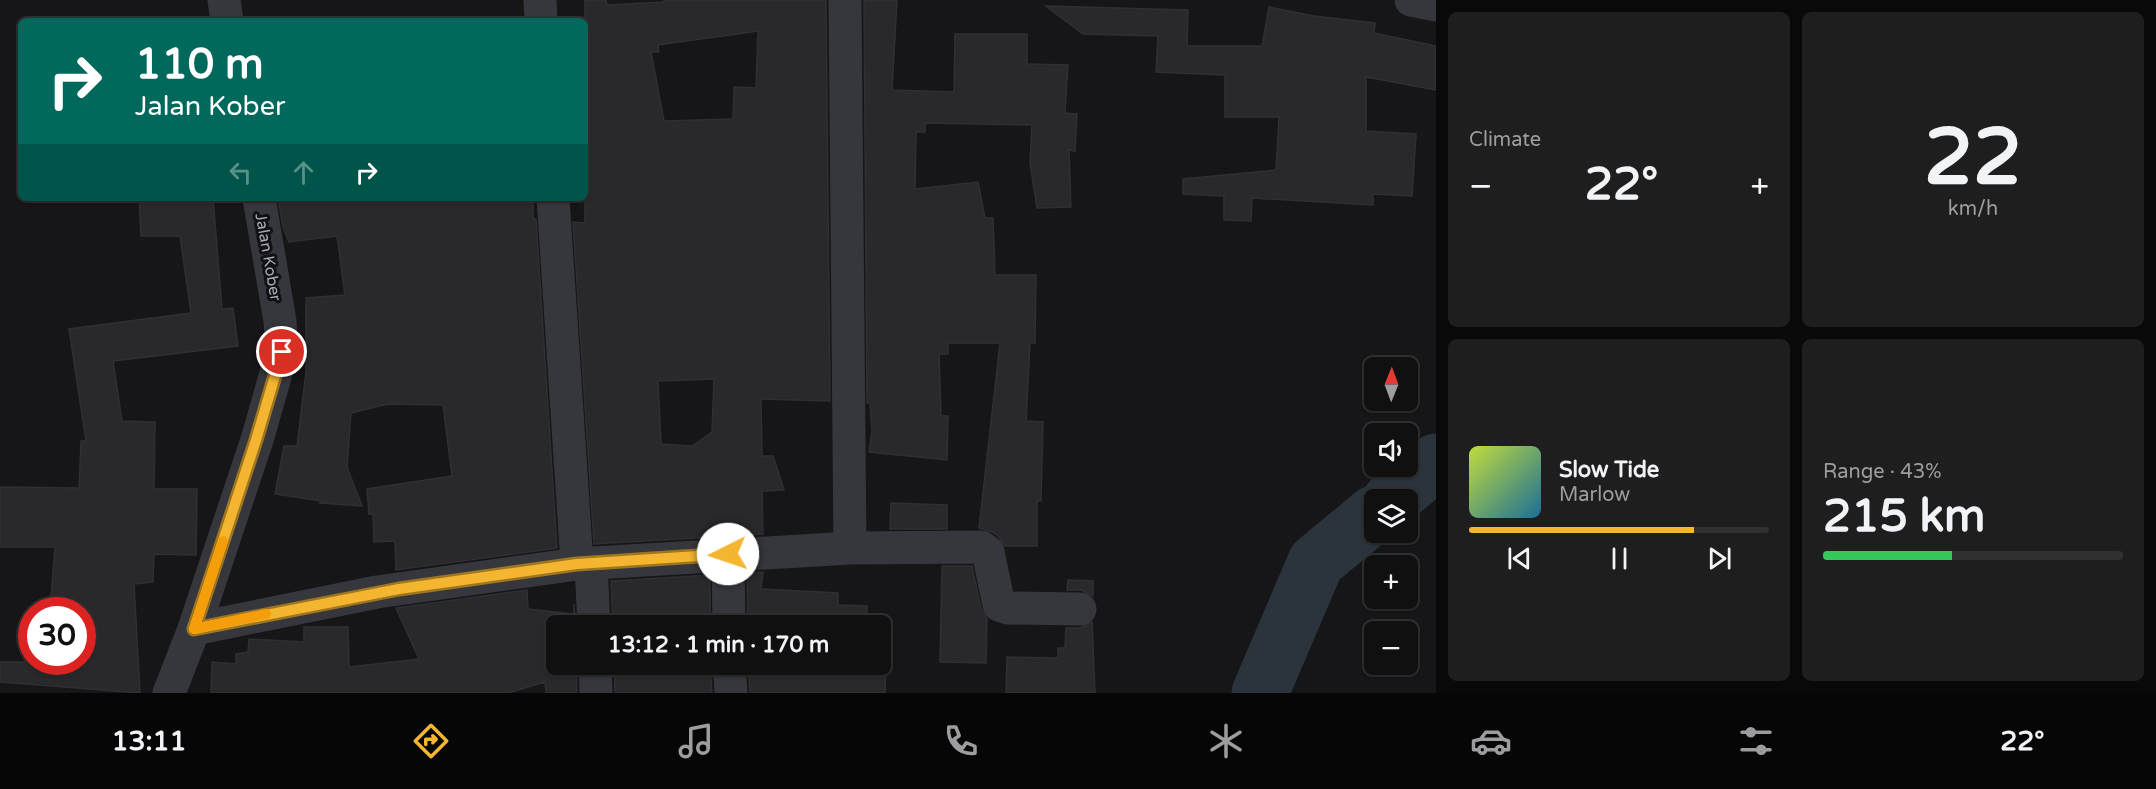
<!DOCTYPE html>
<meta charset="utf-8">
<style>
:root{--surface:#101011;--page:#1e1e1f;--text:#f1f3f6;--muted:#9c9d9f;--line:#303031;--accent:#f4b531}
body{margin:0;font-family:"Varela Round",sans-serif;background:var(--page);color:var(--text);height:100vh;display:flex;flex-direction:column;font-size:22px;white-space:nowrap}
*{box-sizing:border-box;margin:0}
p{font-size:20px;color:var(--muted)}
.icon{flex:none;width:33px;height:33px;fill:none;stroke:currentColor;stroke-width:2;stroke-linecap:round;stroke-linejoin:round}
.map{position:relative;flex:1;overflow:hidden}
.panel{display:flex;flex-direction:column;gap:12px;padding:12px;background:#090909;width:720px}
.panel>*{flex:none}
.banner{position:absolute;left:18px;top:18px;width:570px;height:183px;border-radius:9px;box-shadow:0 2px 4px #0004,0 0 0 2px var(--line);background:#00695c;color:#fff;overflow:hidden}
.needle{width:39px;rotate:1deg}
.tools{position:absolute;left:1364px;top:357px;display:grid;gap:12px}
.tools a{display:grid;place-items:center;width:54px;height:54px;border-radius:9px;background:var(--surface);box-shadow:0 2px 4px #0004,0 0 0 2px var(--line);font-size:30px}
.speed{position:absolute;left:18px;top:597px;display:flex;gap:12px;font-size:30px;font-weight:700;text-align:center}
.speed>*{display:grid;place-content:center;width:78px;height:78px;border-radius:50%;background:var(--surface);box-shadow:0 2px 4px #0004,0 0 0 2px var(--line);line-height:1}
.speed .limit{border:9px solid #d22;background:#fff;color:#111}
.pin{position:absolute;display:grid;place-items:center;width:51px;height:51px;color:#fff;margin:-26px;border:3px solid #fff;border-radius:50%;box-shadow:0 2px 6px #0007}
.me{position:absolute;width:66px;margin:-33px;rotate:266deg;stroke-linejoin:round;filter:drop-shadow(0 0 4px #0008)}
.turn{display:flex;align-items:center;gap:21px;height:126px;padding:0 18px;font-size:27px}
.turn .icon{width:78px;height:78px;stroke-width:2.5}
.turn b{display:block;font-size:42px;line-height:51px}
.lanes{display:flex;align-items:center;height:57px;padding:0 18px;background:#0003;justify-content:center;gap:30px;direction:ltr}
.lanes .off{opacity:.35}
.big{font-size:45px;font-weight:800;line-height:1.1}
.panel .tile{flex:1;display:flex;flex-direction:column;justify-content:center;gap:9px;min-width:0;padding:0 21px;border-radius:9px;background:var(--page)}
.panel .dial{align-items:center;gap:0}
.dial b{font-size:78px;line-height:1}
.song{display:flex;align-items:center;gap:18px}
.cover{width:72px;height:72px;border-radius:9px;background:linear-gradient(135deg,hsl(70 70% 55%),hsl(200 70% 35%))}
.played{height:6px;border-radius:3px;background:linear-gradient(90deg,var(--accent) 75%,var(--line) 75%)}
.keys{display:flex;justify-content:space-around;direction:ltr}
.heat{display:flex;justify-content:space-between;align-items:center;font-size:33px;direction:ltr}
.charge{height:9px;border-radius:4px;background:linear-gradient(90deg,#34c759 43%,var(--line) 0)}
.panel .tiles{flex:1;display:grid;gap:12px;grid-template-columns:repeat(2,1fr)}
.trip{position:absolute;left:546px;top:615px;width:345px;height:60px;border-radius:9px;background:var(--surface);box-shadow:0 2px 4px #0004,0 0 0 2px var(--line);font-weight:800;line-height:60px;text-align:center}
.tab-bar{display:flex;height:96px;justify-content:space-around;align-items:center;background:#060607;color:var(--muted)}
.tab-bar .icon{width:42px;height:42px}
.tab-bar .selected{color:var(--accent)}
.tab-bar b{font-size:27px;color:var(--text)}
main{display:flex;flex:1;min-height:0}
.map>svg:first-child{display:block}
</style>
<main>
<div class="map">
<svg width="1436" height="693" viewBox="0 0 1436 693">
<rect width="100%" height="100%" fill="#161517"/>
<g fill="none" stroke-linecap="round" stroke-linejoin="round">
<path stroke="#2b343c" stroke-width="57" d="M1391,500L1436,462
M1260,693L1316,562L1374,514"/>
</g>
<path fill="#29282b" stroke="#302f33" stroke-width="1.5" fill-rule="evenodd" d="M585,0H606L607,5L664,2V0H826L830,401L761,399L762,456H773L784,490L762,491L763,534L594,544L573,222L585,223ZM758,31L756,88L734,87L733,119L664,121L651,52H659L658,45ZM714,379L712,432L692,446L661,444L658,381Z
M864,0H897L892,90L954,92L955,34H1027V64L1068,65L1065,113L1077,114L1075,151L1069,150L1071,207L1037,208L1030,163L1032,125L925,123V132H916L915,189L978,182L985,218H993L995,275H1036L1035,343H1030L1026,421L1043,422L1041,501H1037V546H1005L999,537L992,532L979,528L1000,343H948V354H939L941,416H948L947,460L869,452L872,431L870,403H867Z
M1046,6L1188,10L1187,46H1262L1269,7L1314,16L1375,23L1374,33L1436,46V90L1366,77V131L1416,134L1412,196L1373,194V205L1252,198L1251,221L1224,220V196L1183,194V179L1276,170L1279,117H1225V75L1156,72L1158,36L1083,34Z
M139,198H213L222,309L233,308L238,346L113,361L122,421L155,422L154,489H197L196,555L154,554L153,582L134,584L140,693L0,682V662H82V610H50L55,547H0V487L79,488L81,441H86L69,329L191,313L180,236H141Z
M278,198H533V219H536L557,548L396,570L395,541L374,542L373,514H369L367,489L452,476L443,405L388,404L351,413L347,467L362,506L320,503L321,501L275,494L284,446H297L306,372V298L345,295L337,236L289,242L283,227Z
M891,503L947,505V529H890Z
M942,566H972L981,609L987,619L986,663L940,662Z
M763,572L761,589L838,593V605L867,606V615H877L876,626H748L747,573Z
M710,575V626H613L611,581Z
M1068,580L1093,581V596L1081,590H1067Z
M527,590L528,609L574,614V604L575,626H556V664H576L577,693H546L545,682L508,693H211L212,662L236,664V654L248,652L249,639L304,642V627H348L349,667L419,659L396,608Z
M1092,622L1095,693H1006L1007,657L1058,658V648H1065L1066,628H1080Z
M880,633H887L885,693H750L748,664H880Z
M614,664H710L712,693H615Z"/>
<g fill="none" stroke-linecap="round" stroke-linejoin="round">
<path stroke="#36373c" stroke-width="33" d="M224,0L227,21
M540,0L541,21
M845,0L850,548
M1411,0L1436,5
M553,198L577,564
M728,554L729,626
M591,564L594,626
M194,629L377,592L577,564L850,548L981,547L988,552L999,605L1008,608L1080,609
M595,664L596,693
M729,664L731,693
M169,693L194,629L257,440L282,352L280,321L259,198"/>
</g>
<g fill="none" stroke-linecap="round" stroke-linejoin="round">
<g stroke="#9f7620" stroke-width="15">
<path id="route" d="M282,352L256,440L194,629L399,589L577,564L728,554"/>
</g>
<use href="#route" stroke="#f4b531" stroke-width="10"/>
<path stroke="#f59e0b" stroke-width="10" d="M223,541L194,629L266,614"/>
</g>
<g text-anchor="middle" stroke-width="6" stroke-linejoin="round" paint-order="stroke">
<g font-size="16" fill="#a7acb8" stroke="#111012">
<text transform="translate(269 257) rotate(80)" y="6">Jalan Kober</text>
</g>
</g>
</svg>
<div class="tools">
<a><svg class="needle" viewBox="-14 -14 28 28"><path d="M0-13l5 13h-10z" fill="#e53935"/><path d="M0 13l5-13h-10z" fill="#9c9d9f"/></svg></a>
<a><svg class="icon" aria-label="sound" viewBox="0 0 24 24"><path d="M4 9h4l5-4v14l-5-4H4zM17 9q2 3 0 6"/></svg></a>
<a><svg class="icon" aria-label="layers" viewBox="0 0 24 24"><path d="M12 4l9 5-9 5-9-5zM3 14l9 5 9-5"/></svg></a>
<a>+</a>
<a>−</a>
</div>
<div class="speed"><div class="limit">30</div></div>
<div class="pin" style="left:282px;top:352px;background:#d93025"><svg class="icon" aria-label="arrive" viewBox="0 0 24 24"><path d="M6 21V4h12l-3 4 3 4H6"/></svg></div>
<svg class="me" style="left:728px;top:554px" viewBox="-20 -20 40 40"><circle r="19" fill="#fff"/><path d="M0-13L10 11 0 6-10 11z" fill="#f4b531"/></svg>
<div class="trip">13:12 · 1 min · 170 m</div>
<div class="banner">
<div class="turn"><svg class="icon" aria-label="right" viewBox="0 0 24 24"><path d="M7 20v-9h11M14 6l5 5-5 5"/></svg><div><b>110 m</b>Jalan Kober</div></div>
<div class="lanes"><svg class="icon off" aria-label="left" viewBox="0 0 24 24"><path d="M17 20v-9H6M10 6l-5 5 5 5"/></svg><svg class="icon off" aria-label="ahead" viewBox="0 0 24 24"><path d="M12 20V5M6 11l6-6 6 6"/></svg><svg class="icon" aria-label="right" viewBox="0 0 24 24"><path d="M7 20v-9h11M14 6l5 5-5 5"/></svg></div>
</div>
</div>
<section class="panel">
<div class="tiles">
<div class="tile"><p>Climate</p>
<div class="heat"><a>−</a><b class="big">22°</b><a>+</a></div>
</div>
<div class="tile dial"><b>22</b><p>km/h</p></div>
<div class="tile">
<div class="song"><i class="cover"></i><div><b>Slow Tide</b><p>Marlow</p></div></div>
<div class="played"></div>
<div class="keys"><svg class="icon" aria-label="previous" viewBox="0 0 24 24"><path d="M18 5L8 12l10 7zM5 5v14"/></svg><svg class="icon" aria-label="pause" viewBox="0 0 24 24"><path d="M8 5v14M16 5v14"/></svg><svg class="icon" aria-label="next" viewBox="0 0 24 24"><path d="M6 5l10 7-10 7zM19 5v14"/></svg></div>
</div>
<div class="tile"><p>Range · 43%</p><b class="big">215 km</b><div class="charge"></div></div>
</div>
</section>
</main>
<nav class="tab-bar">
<b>13:11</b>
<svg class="icon selected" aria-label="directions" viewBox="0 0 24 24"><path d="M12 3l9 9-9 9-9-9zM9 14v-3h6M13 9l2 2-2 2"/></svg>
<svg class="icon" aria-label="music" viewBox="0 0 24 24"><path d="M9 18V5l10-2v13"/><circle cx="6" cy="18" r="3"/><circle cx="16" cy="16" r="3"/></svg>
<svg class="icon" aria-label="phone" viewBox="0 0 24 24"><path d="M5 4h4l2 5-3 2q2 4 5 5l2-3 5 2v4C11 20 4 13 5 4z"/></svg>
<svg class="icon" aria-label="climate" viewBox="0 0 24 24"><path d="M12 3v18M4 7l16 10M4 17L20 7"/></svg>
<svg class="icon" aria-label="car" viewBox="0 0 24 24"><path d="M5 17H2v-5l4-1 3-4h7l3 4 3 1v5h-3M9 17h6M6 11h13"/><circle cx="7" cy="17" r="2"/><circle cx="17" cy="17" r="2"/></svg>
<svg class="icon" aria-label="filters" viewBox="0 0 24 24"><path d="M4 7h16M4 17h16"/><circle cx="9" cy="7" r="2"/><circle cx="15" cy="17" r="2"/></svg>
<b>22°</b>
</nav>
